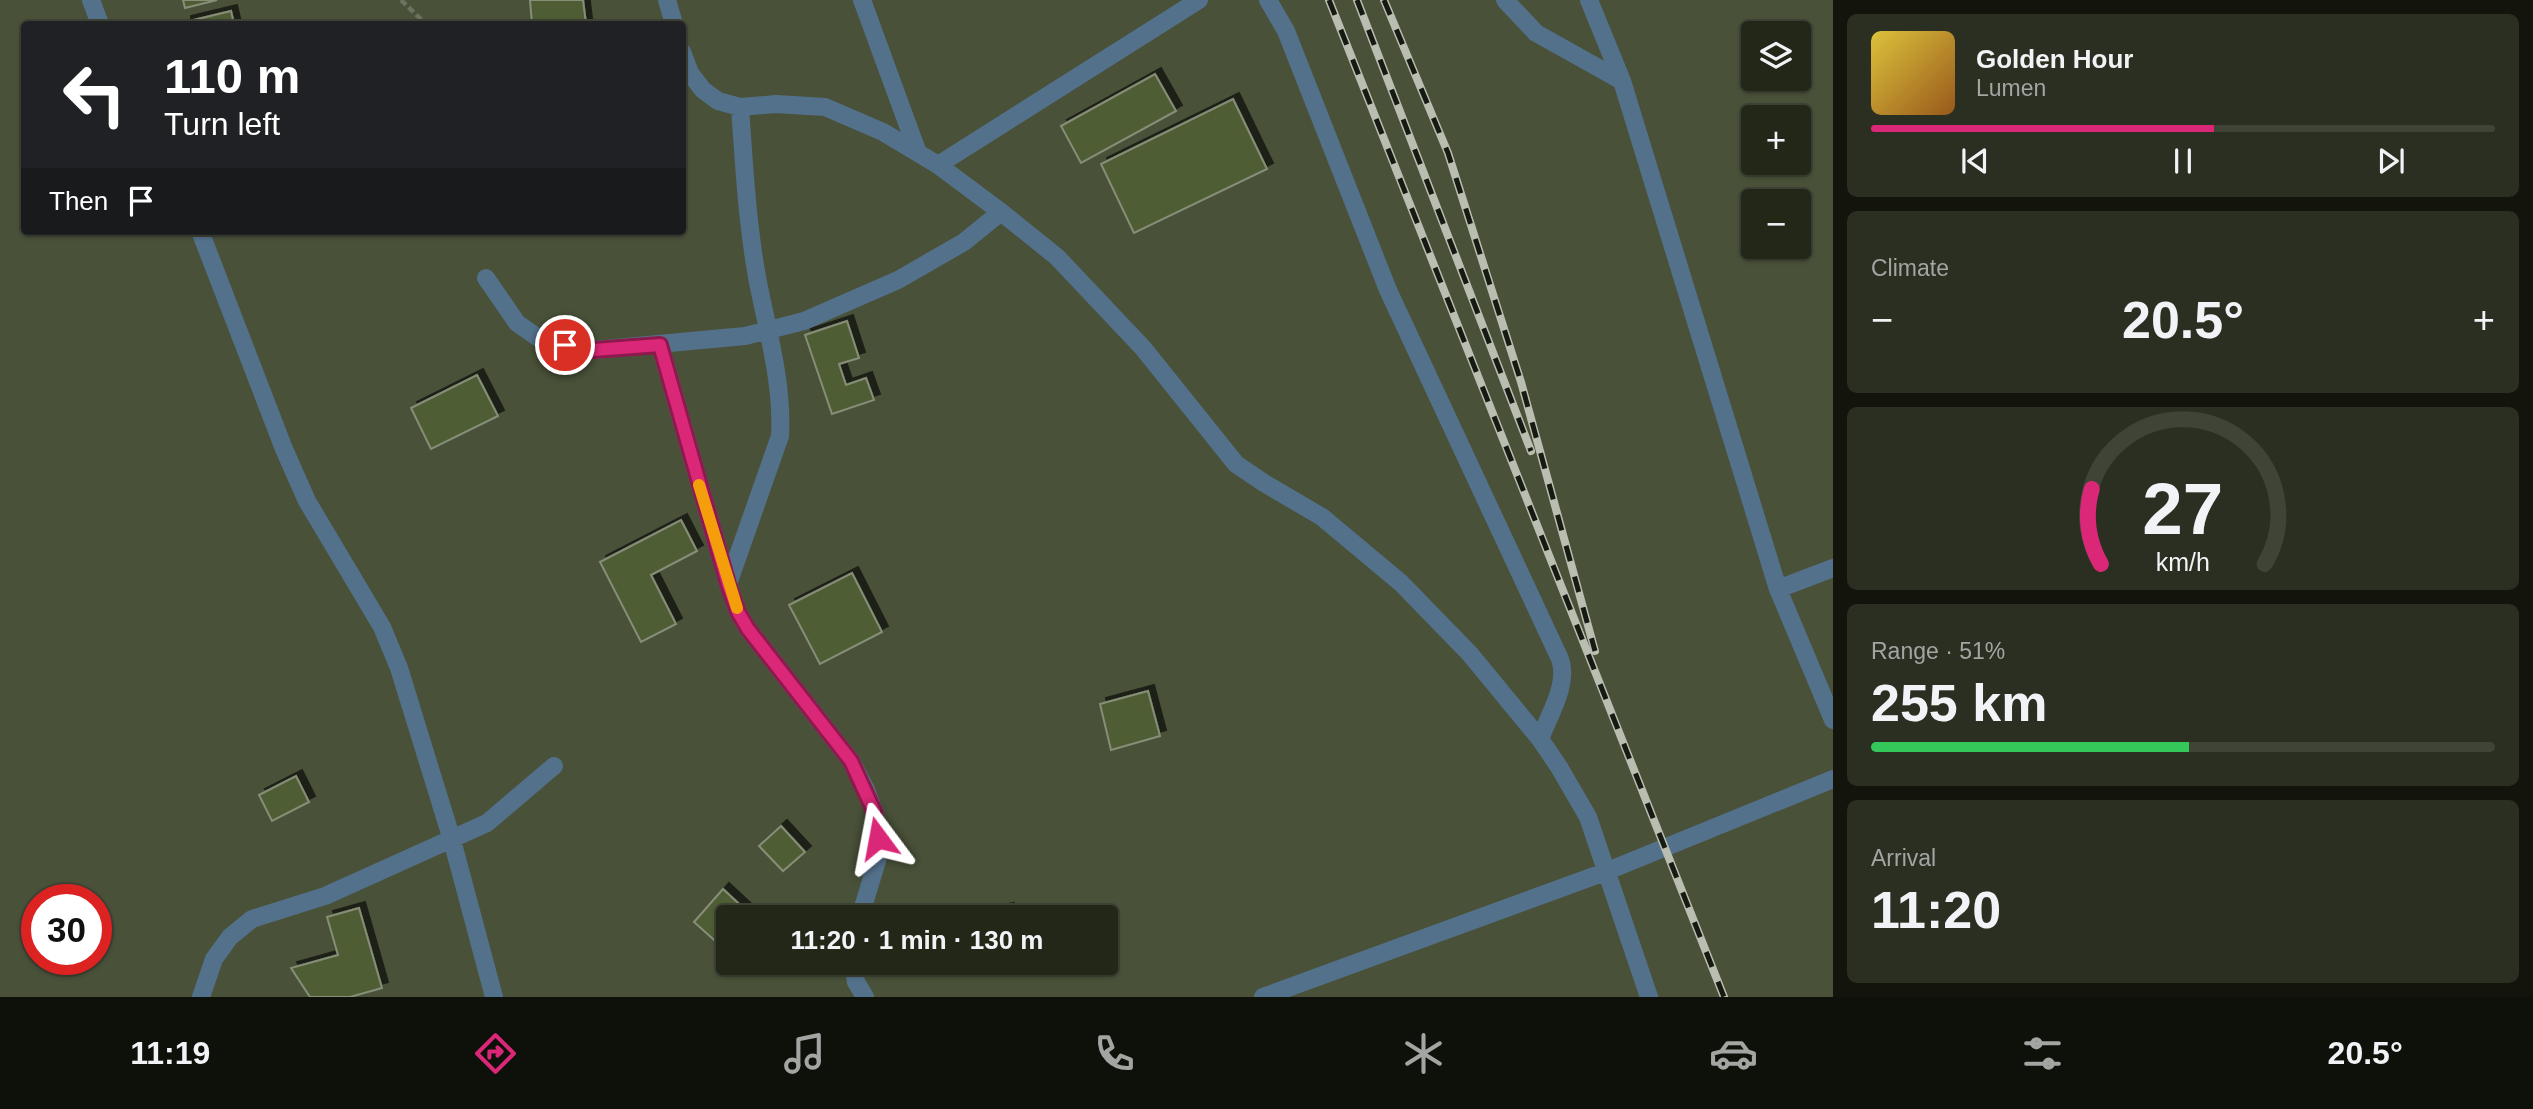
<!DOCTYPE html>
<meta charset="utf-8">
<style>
:root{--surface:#222718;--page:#2a2f21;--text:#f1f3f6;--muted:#a2a5a2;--line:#3f4437;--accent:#db2777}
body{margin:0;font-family:Arial,sans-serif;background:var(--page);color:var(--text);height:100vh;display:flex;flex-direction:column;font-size:26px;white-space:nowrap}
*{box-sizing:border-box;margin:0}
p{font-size:23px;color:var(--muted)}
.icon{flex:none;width:38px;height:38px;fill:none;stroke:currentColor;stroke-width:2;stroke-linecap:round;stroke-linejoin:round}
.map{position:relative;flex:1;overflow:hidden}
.side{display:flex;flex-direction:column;gap:14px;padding:14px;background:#13150d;width:700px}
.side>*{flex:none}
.top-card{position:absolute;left:21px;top:21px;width:665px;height:214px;border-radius:7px;box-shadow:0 2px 5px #0004,0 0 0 2px var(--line);background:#202124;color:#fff;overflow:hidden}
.fabs{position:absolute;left:1741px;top:21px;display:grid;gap:14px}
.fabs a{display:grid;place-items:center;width:70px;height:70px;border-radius:7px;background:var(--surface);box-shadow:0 2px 5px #0004,0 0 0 2px var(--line);font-size:35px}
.speed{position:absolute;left:21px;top:884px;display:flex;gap:14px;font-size:35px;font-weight:700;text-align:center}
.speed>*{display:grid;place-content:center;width:91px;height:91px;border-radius:50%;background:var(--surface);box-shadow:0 2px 5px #0004,0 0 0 2px var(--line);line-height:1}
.speed .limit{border:10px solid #d22;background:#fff;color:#111}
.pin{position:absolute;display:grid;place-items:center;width:60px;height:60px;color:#fff;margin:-30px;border:4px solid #fff;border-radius:50%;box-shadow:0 2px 7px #0007}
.me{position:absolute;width:77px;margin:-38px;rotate:347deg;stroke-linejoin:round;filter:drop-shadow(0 0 5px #0008)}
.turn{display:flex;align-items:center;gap:24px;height:147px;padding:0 28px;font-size:32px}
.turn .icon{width:91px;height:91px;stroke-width:2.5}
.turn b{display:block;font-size:49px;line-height:60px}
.then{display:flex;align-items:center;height:66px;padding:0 28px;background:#0003;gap:14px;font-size:26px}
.big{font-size:52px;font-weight:600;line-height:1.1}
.side .tile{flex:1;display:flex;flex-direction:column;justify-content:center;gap:10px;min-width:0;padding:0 24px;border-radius:10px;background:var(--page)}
.side .dial{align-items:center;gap:0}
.dial svg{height:182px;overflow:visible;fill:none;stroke:var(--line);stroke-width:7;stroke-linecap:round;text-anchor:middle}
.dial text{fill:var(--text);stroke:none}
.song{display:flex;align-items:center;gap:21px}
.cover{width:84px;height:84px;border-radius:10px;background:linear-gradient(135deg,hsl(50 70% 55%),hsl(30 70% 35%))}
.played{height:7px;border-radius:4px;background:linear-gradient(90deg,var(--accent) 55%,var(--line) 55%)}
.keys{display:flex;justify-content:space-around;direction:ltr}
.heat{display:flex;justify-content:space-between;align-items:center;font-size:38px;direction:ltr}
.charge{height:10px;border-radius:5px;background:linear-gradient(90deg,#34c759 51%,var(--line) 0)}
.trip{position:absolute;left:716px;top:905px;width:402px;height:70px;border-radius:7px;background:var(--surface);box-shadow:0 2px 5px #0004,0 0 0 2px var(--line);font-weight:600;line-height:70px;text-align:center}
.tabs{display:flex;height:112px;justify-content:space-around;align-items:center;background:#0e100a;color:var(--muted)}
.tabs .icon{width:49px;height:49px}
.tabs .current{color:var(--accent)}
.tabs b{font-size:32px;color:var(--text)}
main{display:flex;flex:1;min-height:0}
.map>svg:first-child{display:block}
</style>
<main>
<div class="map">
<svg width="1833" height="997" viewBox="0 0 1833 997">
<defs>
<filter id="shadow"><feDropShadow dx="6" dy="-6" stdDeviation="0" flood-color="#0009"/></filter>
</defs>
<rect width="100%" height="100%" fill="#2e3420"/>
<path fill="#495139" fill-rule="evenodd" d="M0,0H1833V997H0ZM24,24H682V231H24ZM1754,33H1799V79H1754ZM1754,117H1799V163H1754ZM1754,201H1799V247H1754ZM37,900H96V959H37ZM728,917H1106V962H728Z"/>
<path fill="#505d36" stroke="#868e77" stroke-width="2" filter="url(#shadow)" d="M183,0H217L185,8Z
M530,0H583L586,24H532Z
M231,11L234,24H185V22Z
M1155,74L1176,111L1081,163L1061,126Z
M1233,99L1267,169L1134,233L1101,164Z
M847,321L859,358L839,364L846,385L866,378L874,400L832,414L805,335Z
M477,375L498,416L431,449L411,408Z
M681,520L697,551L651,575L676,624L641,642L600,562Z
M852,573L882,632L820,664L789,605Z
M1148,691L1160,736L1111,750L1100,704Z
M296,776L309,802L272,821L259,795Z
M781,826L805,852L783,871L759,846Z
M723,889L751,915L749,917H728V941L722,947L694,922Z
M359,908L382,988L350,997H310L291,968L338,955L327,917Z
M1008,909L1009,917H964Z
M970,962H1003L971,969Z"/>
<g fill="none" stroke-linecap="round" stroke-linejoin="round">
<path stroke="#6c7160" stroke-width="4.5" stroke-dasharray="7 3.5" stroke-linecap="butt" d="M401,0L426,24"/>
<path stroke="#54718c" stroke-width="18" d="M91,0L100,24
M667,0L674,24
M862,0L918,153
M1268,0L1286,31L1388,290L1560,659C1569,684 1549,715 1540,739
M1505,0L1536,33L1622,81
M1589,0L1622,81L1778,589L1833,720
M682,52L690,73L703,90L718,101L740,107L776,104L825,107L883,132L938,165L1001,212L1057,257L1143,348L1236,464L1264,483L1322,517L1401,583L1470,654L1540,739L1559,767L1588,817L1649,997
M938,165L1199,0
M200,231L284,449L307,501L382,627L399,668L452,840L494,997
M486,278L517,323L537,337L565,346L594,350L745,336L804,321L898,280L964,242L1001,212
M660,345L728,584L738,612L748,629L851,761L866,790L874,811L879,838L877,861L860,917
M728,584L780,436C783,382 767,330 757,277C747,221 744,164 740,107
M1778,589L1833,568
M853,962L856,982L865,997
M201,997L214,959L230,937L252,919L325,896L487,823L554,766
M1263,997L1605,872L1833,779"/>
<g stroke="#b9beb0" stroke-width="8">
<path id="rail" d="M1329,0L1724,997
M1357,0L1531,451
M1384,0L1448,153L1521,382L1595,651"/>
</g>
<use href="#rail" stroke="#171a12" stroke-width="5" stroke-dasharray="16" stroke-linecap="butt"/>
</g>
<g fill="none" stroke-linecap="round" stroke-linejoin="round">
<g stroke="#8e194d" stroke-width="18">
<path id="route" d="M565,345L594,350L660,345L728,584L738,612L748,629L851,761L874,811L878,838"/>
</g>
<use href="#route" stroke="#db2777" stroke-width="12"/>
<path stroke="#f59e0b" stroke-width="12" d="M699,485L737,608"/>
</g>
</svg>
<div class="fabs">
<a><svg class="icon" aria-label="layers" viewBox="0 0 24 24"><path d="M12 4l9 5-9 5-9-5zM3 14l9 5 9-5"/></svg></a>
<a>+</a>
<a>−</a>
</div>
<div class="speed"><div class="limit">30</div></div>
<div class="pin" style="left:565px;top:345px;background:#d93025"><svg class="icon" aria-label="arrive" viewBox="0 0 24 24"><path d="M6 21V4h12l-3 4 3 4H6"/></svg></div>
<svg class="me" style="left:878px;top:838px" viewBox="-20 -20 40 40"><path d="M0-17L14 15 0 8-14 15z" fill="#db2777" stroke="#fff" stroke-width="4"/></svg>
<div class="trip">11:20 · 1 min · 130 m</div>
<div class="top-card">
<div class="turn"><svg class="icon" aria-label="left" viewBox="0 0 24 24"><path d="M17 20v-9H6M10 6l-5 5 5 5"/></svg><div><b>110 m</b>Turn left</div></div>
<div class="then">Then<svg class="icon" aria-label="arrive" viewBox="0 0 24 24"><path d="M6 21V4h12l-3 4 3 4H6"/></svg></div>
</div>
</div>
<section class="side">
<div class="tile">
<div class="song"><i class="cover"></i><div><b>Golden Hour</b><p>Lumen</p></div></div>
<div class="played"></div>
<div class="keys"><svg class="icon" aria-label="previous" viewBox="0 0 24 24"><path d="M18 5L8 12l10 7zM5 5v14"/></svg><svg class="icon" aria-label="pause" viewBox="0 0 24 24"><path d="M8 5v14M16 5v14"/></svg><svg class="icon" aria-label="next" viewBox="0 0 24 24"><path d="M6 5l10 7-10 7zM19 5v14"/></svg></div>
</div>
<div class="tile"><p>Climate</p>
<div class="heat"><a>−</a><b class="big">20.5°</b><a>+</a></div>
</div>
<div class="tile dial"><svg viewBox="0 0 100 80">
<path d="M14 69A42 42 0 1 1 86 69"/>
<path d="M14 69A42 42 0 0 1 10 36" stroke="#db2777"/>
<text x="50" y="56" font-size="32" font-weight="700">27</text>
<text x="50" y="72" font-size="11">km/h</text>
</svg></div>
<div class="tile"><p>Range · 51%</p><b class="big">255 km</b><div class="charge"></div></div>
<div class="tile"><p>Arrival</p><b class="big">11:20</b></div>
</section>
</main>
<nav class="tabs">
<b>11:19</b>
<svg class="icon current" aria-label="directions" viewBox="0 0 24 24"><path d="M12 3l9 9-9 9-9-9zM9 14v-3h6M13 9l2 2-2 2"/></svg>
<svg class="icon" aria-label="music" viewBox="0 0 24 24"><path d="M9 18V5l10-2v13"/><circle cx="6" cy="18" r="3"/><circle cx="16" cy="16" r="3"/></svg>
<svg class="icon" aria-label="phone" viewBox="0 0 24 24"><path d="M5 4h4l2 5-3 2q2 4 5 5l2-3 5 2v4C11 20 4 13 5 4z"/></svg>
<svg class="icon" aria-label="climate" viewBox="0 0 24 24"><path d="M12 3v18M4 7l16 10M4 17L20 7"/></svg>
<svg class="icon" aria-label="car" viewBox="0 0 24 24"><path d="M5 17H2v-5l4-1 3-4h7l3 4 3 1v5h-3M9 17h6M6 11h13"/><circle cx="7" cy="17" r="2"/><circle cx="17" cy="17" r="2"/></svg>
<svg class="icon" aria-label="filters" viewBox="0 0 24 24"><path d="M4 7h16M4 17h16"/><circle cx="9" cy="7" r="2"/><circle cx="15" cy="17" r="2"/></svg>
<b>20.5°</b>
</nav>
